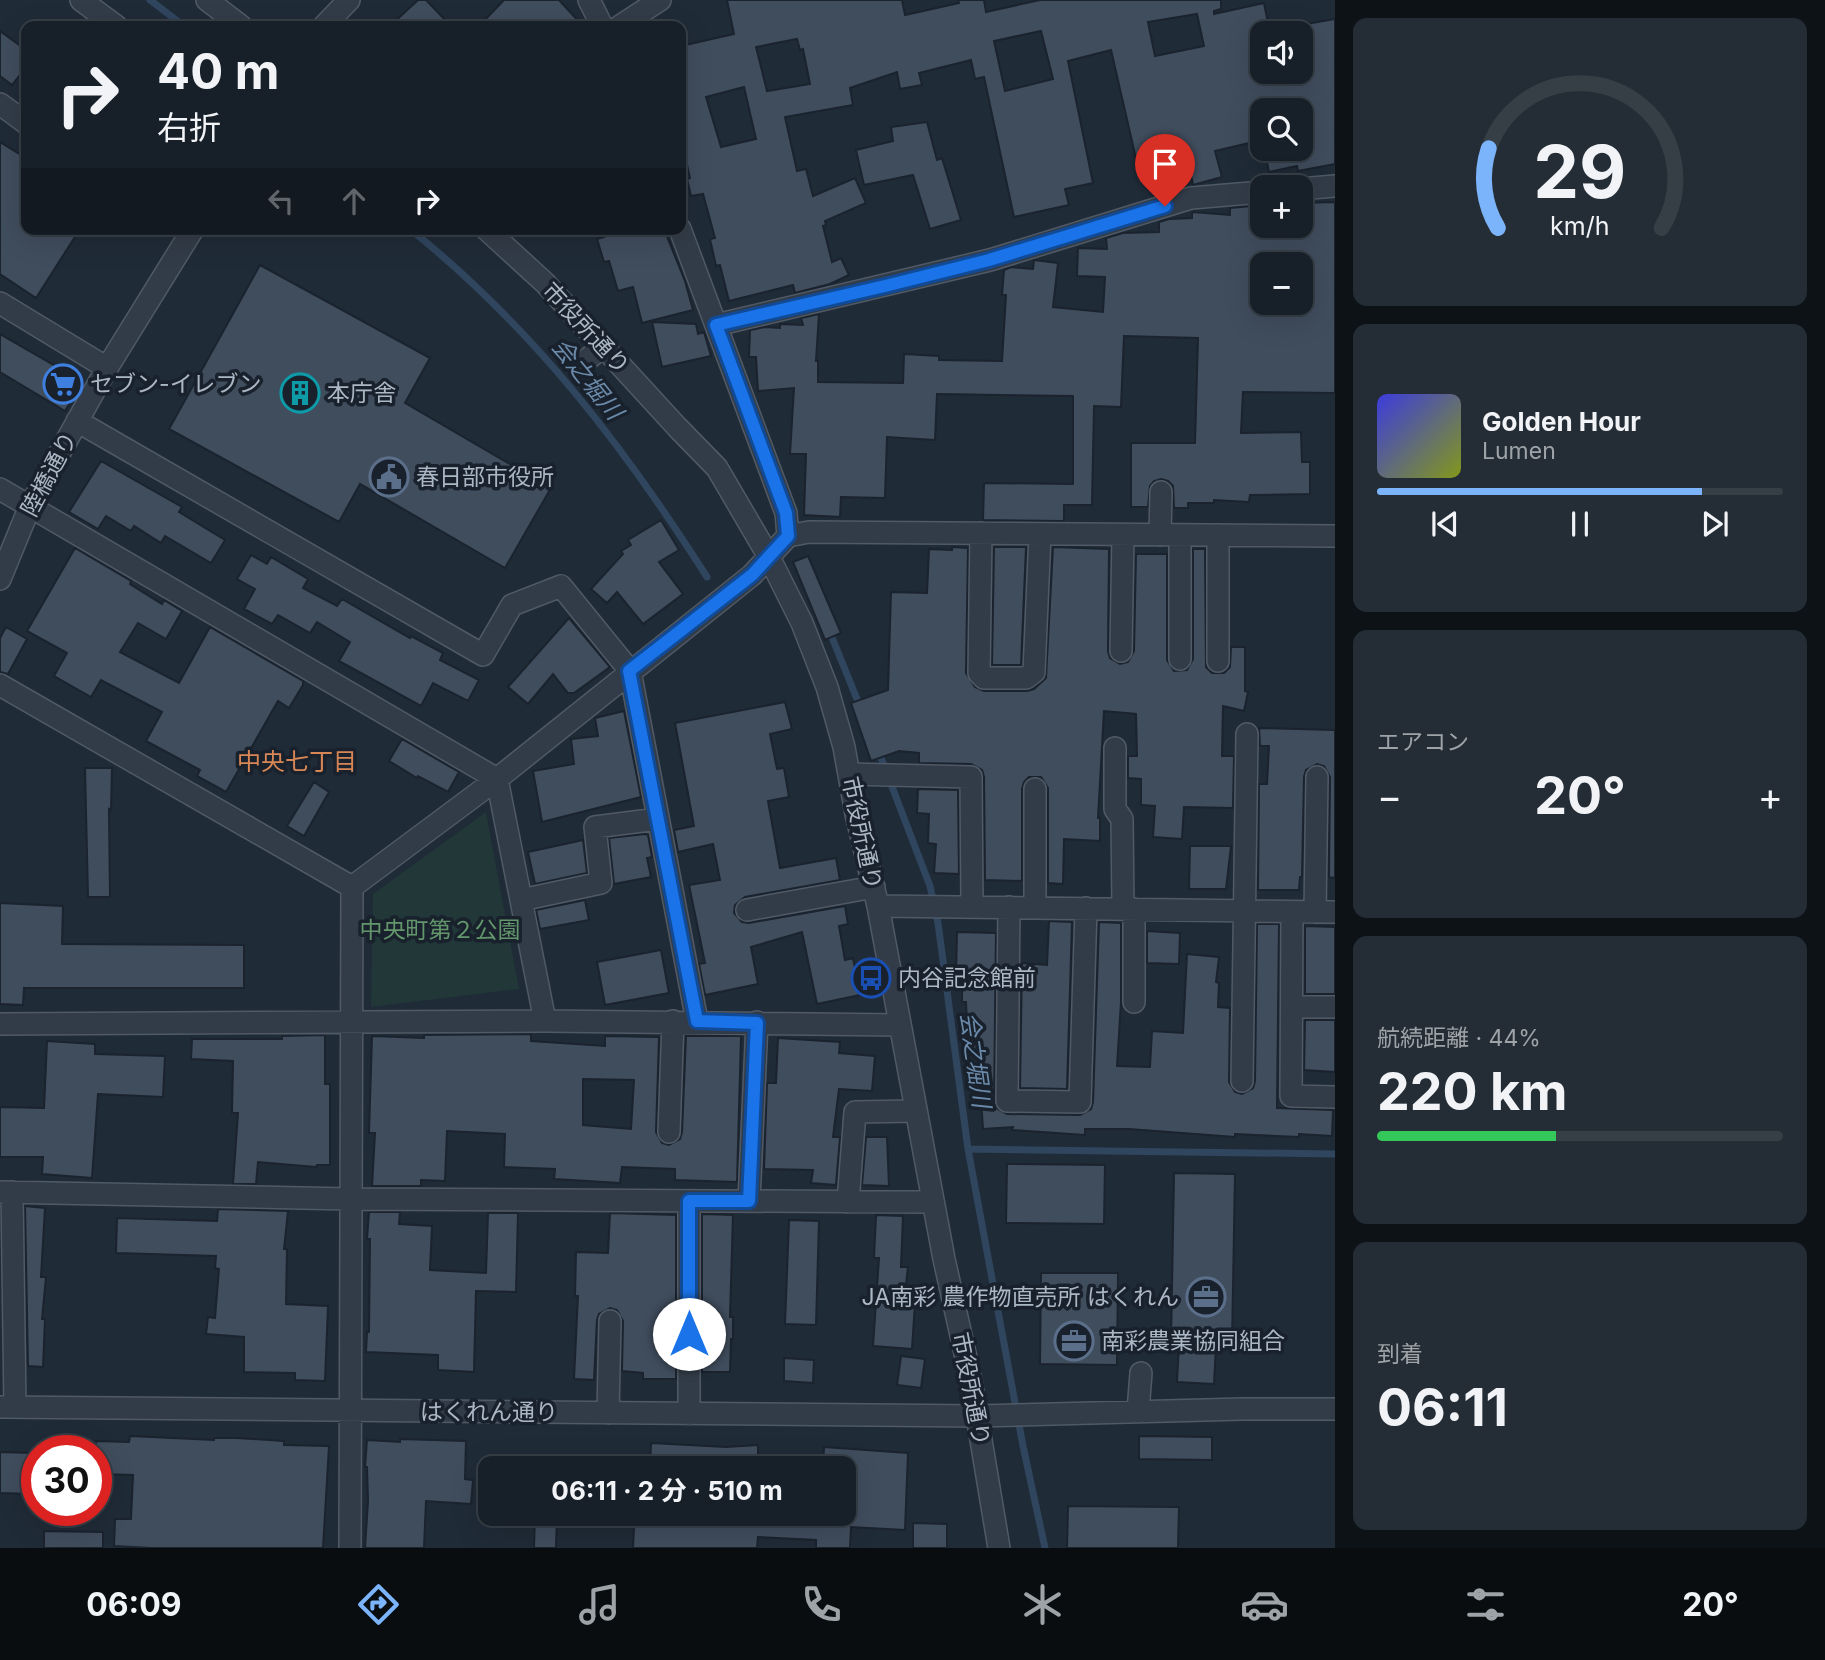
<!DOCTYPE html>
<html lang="ja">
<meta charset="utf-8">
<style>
:root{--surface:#172029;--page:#242d35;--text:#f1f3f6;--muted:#9ea3a8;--line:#363e46;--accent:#7bb4fb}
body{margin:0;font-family:Inter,"Noto Sans JP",sans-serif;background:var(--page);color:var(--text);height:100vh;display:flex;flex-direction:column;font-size:26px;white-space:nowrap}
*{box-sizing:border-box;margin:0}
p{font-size:23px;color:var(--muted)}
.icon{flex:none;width:38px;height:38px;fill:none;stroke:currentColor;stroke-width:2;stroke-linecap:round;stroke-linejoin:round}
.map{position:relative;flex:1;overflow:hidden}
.drawer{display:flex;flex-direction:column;gap:18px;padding:18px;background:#0d1217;width:490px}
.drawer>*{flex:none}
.hud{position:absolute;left:21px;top:21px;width:665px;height:214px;border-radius:14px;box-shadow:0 7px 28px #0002,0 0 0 2px var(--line);background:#172029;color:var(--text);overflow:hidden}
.controls{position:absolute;left:1250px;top:21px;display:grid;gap:14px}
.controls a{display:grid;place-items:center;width:63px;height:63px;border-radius:14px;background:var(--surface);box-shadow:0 7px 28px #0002,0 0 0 2px var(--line);font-size:35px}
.speed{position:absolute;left:21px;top:1435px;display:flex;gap:14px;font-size:35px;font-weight:700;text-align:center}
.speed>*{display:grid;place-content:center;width:91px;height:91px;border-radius:50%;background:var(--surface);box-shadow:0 7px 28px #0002,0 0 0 2px var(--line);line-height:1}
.speed .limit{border:10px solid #d22;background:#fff;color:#111}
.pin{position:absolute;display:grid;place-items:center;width:60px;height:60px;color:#fff;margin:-72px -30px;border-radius:50% 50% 50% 0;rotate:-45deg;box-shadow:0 0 7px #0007}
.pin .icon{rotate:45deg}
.me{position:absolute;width:77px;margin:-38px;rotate:0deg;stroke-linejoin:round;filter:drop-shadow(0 0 5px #0008)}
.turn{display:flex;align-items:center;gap:24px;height:147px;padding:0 21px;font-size:32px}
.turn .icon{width:91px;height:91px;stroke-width:2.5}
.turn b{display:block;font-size:49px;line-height:60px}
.lanes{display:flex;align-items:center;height:66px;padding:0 21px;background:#0003;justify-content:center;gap:35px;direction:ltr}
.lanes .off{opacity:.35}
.big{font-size:52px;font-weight:700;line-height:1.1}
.drawer .card{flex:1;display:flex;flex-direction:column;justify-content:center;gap:10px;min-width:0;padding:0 24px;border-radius:14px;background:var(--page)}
.drawer .dial{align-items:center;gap:0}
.dial svg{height:182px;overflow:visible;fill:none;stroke:var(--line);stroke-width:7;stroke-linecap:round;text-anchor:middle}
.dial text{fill:var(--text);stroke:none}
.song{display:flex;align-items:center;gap:21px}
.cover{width:84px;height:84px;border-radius:10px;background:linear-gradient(135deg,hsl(240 70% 55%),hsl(70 70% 35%))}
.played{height:7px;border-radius:4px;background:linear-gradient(90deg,var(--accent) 80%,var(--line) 80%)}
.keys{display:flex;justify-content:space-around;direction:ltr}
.heat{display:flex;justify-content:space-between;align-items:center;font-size:38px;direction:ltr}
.charge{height:10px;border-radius:5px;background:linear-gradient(90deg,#34c759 44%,var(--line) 0)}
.trip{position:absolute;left:478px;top:1456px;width:378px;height:70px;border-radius:14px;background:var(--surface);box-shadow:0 7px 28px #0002,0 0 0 2px var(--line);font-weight:700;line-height:70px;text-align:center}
.dock{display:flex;height:112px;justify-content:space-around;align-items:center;background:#090d10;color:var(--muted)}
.dock .icon{width:49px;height:49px}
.dock .active{color:var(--accent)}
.dock b{font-size:32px;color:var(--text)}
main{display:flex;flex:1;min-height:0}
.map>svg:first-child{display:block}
</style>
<main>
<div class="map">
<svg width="1335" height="1548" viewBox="0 0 1335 1548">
<rect width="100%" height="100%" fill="#1f2b37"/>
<path fill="#213738" d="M486,812L519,989L371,1007L373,894Z"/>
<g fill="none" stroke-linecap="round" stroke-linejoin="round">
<path stroke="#30455e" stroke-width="7" d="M150,0L184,26
M410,229C533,328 623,445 707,577
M829,630L861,709
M878,750L930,886L938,923L968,1149L1023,1446L1045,1548
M968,1149L1335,1154"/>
</g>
<path fill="#404d5d" stroke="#1a232e" stroke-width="2" fill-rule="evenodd" d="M418,0H426L451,26H390Z
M504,0H559L583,26H479Z
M727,0H902L905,15L959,3L958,0H984L986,12L1040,0H1221V9L1214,11V14L1264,3L1270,33H1262V72H1300V25L1335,19V164L1298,171L1297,166L1269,172L1264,149H1300V110H1262V140L1215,151L1222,177L1193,185L1189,165L1140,176L1111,50L1068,61L1093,183L1065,189L1069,205L1014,217L984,77L975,79L971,60L919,73L922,85L900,89L897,72L850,88L853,105L785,117L797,171L806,169L813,196L855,178L866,203L825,221L826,225L823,226L832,262L841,258L849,275L830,284L795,293L793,285L729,301L720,265L716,266L710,239L715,238L703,194L691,196L687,179L690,178L681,138V46L734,34ZM1197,14L1204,46L1155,56L1148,22ZM1041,31L1053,79L1005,91L994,41ZM797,39L800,50L803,49L810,84L767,91L756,47ZM744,87L756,139L721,147L706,97Z
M0,31L26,50V67L12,85L0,76Z
M927,122L937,160L942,158L961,220L930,229L913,175L864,185L856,150L893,141L891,127Z
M0,142L26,158V229H80L36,298L0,274Z
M1335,202V393L1243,392L1241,433L1301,432L1302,462H1310V494L1250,495L1249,502L1214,500V503H1188V508H1174L1173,486L1168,481L1161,479L1154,481L1150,486L1148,507H1131V443H1195L1198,338L1124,336L1121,407L1094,406L1092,505H1064V521L983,520L984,483L1073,484V396L937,394L935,440L887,437L885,498L841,497L840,517L804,515L806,454H790L794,388L758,391L756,357H749L750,330L765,327L780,328V324L803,325L801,318L819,314L816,361H818V382L903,383L904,354L939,356V360L1002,361L1006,295H1002L1004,270L1011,267L1033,269L1034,260L1058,263L1053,307L1103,312L1105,277L1077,276L1078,248L1107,249L1106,238L1123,233L1159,232V222L1169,219L1192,218V212L1230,215V208L1262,205V226H1300V203ZM1262,264H1300V312L1262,310Z
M601,229H664L685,281L693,310L642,323L633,287L618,291L609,261L604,262L597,239L604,237Z
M260,265L430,358L405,403L551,488L505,568L360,484L339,522L169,429Z
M652,322L696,324L698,334L704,332L711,356L662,367Z
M0,334L83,382L65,411L0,372Z
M101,461L182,507L179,512L225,540L211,563L165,536L161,543L134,526L131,531L106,516L98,529L69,512Z
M661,520L679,550L659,562L683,594L643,624L617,592L607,603L591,589L623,554L621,551L631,545L628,540Z
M952,547L968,548L966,673L975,687L984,691H1027L1034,689L1046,678L1053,547L1109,549L1108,651L1110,658L1120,664L1128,662L1134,651L1136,554H1167V660L1174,671L1187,670L1193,659V549H1205L1206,667L1212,673H1224L1230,667L1231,647H1245V691L1248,692L1244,711L1223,706L1222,756H1234L1233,808L1184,807L1182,839L1153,837L1155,806L1141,805V779L1128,778V756H1137L1136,714L1104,711L1098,818H1100V841L1064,839L1063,884L1048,883V788L1041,777H1029L1024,782L1022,789V881L985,880L984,777L982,770L971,764L919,763V753L899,751L871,761L851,703L888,690L891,592L927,593L929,549L952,550Z
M994,547H1026L1021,665H992Z
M75,548L131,581L130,584L162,604L164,600L182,611L166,639L138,623L120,652L179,683L210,627L303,681V685L289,708L278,701L226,792L197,776L200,770L146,741L162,712L101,680L91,697L54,676L67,653L27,631Z
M251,555L267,564L271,557L308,579L303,588L337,606L342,599L410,638L411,636L443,653L440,660L479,680L468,701L433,683L421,706L339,661L350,642L317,622L310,633L278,615L272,624L244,609L255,589L237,579Z
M808,556L841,633L825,640L793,562Z
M569,618L610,667L574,693H568L553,674L528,704L508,687Z
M6,627L27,639L8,674L0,672V638Z
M785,702L792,729L770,734L777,769L784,768L789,797L768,801L780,868L836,858L840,880L745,897L735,905L734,913L742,922L749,923L845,906L848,924L839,926L845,960L853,958L860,995L817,1004L802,932L751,947L758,984L705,995L699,964L705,963L689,885L720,880L713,844L678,852L674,830L694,826L675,723Z
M624,711L641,797L542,822L533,771L574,764L571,739L598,736L595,718Z
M1259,728L1335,730V878L1329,877L1330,777L1324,766L1317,764L1306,770L1304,777L1302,877H1300L1299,890H1258L1259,784H1267L1269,746H1260Z
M402,739L459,772L448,792L418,776L417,778L389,761Z
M85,768H112L111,810L109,809L110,897H88Z
M314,782L329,792L304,836L287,826Z
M918,789L958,790L959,874L934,873L936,844L928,843L929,814L917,813Z
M645,834L648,835L652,857L647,858L651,877L614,884L609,838Z
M583,840L587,873L535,884L528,852Z
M1190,846H1231L1226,889H1189Z
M585,900L589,920L540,929L536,910Z
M0,903L63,906L62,944L244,945V988H24L23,1005L0,1004Z
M1049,921L1072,922L1067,1089L1020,1088L1022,963L1047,965Z
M1099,922L1121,923V1002L1117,1066L1150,1067L1152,1031L1183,1033L1187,954L1219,957L1216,982L1219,983L1218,1007L1230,1008L1229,1082L1235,1092L1242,1094L1253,1088L1255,1081L1257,924H1279L1277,1108L1333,1110L1332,1136L1299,1134V1137L1235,1134V1137L1129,1129H1085V1135L1012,1130L1013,1127L983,1129L978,1054L972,1053L973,1026H967L966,1002H962V975H956L957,932L996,933L994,1101L996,1108L1007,1114L1080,1115L1091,1109L1093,1102Z
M1305,926L1335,927V994H1305Z
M1147,931L1180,933L1179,964L1147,963Z
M661,950L669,993L605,1005L597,962Z
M1305,1020H1335V1072L1304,1070Z
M531,1034V1041L605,1046V1036L659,1037L656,1132L662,1143L669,1145L680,1139L682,1132L686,1036H741L737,1182L675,1180V1169L622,1167L620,1183L554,1179L555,1169L504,1167L505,1134L447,1131L445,1181L421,1180V1186H372L375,1133H369L372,1036L424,1038V1035ZM583,1079L634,1080L631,1129L583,1125Z
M325,1035V1084H330V1165H317L316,1167L258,1162L256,1184H233L238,1113H232L233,1061L191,1059L192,1039H282V1036Z
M778,1038L840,1042L839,1053L875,1056L872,1091L839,1089L833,1137H840L836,1185L811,1183L813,1170L764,1169L767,1083H776Z
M47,1041L95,1044V1054L165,1056L163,1097L98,1094L92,1178L42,1174L43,1157H0V1107L44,1108Z
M866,1137H887L889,1186L862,1185Z
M1007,1164L1105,1165L1104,1224L1006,1223Z
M1174,1173L1235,1174L1232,1345H1216L1214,1384L1177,1382L1179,1344H1171Z
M25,1206L45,1208L41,1277H46L42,1319H45L43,1367L28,1366Z
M218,1209L288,1211L284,1249H287L286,1304L328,1306L325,1381L295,1380V1373L244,1372V1337L206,1334L208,1317L215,1318L219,1269L215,1268L216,1256L116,1253L117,1218L217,1221Z
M369,1212H400L399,1224L432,1226L430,1270L486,1273L488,1213H518L516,1292L476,1291L474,1372L438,1370V1355L366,1352L367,1332H369L370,1239H367Z
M610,1213L676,1215V1379H643V1373L622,1371L623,1321L617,1310L610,1308L599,1314L597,1320L594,1380L574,1379L578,1296H575L576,1252L608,1253Z
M702,1214L733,1215L730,1317H733V1339H731L730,1372H702Z
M876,1215L903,1216L901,1267H908L904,1302L915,1303L912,1349L873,1346L879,1258H874Z
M789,1220L819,1221L816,1325L785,1324Z
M1041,1273H1118L1117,1365L1040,1364Z
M901,1356L925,1359L921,1388L897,1385Z
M784,1358L814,1360L813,1383L784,1381Z
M130,1436L214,1440V1438H237L284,1441V1445L329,1446L323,1548H151L114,1546L115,1519H131L133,1475L96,1474V1441L129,1442Z
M1139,1436L1212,1437V1460L1139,1459Z
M400,1439L466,1441L465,1479L473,1480L471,1504L426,1501L424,1548H365L368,1501L367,1467H365L367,1440L400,1442Z
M651,1443L726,1447L758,1445V1468H650Z
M824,1447L908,1453L905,1530L851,1527L850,1548H816V1540L758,1537L757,1548H633L634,1527H637L638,1514H844V1468H823Z
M0,1452L32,1453L31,1494L0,1493Z
M1068,1506L1179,1507L1178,1548H1067Z
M535,1514H557L556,1548H534Z
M913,1523L947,1524V1548H913Z
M44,1531L103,1532V1548H44Z"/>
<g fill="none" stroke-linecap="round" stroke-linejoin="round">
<g stroke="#505a66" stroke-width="24">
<path id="minor" d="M81,0L116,26
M207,0L241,26
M589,0L602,26
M324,26L349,0
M620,26L660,0
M0,104L26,123
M1300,189L1335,186
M486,229L545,283L677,427L717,468L769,557L802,623L827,687L844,747L856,814L878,906L944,1259L971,1380L999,1548
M680,229L786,513L788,536
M0,303L107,368
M716,325L990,260L1191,198L1262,192
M580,365L604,346
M77,421L483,655L512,605L561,586L630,671L697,1021
M0,489L497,779L545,1021
M981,533L979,673L984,678H1026L1034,672L1040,534
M1160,535L1161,492
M0,579L30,506L107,368L193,229
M1121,651L1123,535
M1180,659V535
M1218,661V535
M0,685L352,887
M1115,748V809L1122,819L1123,909
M849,774L971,777L972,907
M352,887L497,779L752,575L788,536L809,532L1335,536
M521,900L601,883L595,827L658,819
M878,906L1335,912
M1009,907L1007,1101L1080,1102L1086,908
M1035,908V789
M1134,909V1002
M747,910L874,887
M1292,912L1291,1096L1335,1097
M1315,912L1317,777
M1293,1007H1335
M0,1024L545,1021L900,1025
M1242,1081L1247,734
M669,1132L673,1021
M0,1192L350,1199L933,1202
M12,1192L15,1407
M749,1201L757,1022
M848,1202L855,1112L916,1111
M0,1407L978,1416L1242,1409H1335
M1138,1411L1141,1373
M608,1413L610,1321
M689,1414V1201
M350,1548L352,887"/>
</g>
<use href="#minor" stroke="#323c48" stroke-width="21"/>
</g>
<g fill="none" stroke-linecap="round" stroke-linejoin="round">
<g stroke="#114b97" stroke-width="18">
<path id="route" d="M689,1334V1201H749L757,1023L697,1021L629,671L752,575L788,536L786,513L716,325L885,286L989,260L1165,206"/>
</g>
<use href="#route" stroke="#1a73e8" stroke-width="12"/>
</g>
<defs>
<g id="supermarket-ring" transform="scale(2.0125)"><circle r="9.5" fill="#18212c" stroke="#3f7fe0" stroke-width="1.5"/><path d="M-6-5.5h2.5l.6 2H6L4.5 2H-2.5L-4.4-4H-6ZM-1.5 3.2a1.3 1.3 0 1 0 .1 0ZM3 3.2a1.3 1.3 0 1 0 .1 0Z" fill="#3f7fe0"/></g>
<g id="building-ring" transform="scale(2.0125)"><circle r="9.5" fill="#18212c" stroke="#0f9aa8" stroke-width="1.5"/><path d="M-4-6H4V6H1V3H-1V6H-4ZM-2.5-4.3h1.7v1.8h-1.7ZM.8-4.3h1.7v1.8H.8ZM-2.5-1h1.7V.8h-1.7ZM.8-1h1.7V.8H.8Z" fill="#0f9aa8"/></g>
<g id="civic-ring" transform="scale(2.0125)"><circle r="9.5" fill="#18212c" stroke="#5c6f8a" stroke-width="1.5"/><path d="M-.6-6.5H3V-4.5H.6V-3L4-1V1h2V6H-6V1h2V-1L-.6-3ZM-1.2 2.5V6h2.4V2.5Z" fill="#5c6f8a"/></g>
<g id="bus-ring" transform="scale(2.0125)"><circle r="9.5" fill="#18212c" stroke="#1a4fb4" stroke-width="1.5"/><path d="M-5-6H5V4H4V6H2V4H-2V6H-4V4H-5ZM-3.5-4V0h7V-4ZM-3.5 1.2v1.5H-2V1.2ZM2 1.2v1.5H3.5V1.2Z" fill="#1a4fb4"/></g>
<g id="office-ring" transform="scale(2.0125)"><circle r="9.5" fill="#18212c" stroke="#5c6f8a" stroke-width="1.5"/><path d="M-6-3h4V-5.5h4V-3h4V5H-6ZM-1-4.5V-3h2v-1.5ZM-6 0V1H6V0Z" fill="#5c6f8a"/></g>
</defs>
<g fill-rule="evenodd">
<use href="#supermarket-ring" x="63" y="384"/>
<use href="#building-ring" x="300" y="393"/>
<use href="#civic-ring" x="389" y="477"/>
<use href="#bus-ring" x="871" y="978"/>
<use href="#office-ring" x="1206" y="1297"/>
<use href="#office-ring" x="1074" y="1341"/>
</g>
<g text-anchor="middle" stroke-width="7" stroke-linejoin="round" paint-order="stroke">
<g font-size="23" fill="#acb7c5" stroke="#18212c">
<text transform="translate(586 328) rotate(47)" y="8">市役所通り</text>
<text transform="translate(49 474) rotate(-62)" y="8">陸橋通り</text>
<text transform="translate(862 833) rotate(78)" y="8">市役所通り</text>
<text transform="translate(971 1389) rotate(79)" y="8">市役所通り</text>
<text x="489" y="1420">はくれん通り</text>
</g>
<g font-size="23" fill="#acb7c5" stroke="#18212c" text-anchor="start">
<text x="90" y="392">セブン-イレブン</text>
<text x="327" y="401">本庁舎</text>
<text x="416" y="485">春日部市役所</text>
<text x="898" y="986">内谷記念館前</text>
<text x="1179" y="1305" text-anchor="end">JA南彩 農作物直売所 はくれん</text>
<text x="1101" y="1349">南彩農業協同組合</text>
</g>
<g font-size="23" fill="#63966c" stroke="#18212c">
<text x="440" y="938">中央町第２公園</text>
</g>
<g font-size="24" font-style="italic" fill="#6b8aaa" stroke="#18212c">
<text transform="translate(587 379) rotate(51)" y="8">会之堀川</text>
<text transform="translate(975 1060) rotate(82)" y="8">会之堀川</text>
</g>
<g font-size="24" fill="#d78656" stroke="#18212c">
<text x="297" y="770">中央七丁目</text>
</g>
</g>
</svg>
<div class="controls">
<a><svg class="icon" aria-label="sound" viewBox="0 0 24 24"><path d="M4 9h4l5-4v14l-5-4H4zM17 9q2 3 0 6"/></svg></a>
<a><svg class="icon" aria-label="search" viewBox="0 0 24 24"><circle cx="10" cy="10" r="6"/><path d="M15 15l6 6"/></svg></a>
<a>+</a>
<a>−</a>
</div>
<div class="speed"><div class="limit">30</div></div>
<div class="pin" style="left:1165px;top:206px;background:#d93025"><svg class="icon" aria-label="arrive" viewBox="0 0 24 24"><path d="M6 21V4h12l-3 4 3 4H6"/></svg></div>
<svg class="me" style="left:689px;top:1334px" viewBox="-20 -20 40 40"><circle r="19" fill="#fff"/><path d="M0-13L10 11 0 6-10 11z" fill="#1a73e8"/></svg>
<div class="trip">06:11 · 2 分 · 510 m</div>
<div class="hud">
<div class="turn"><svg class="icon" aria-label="right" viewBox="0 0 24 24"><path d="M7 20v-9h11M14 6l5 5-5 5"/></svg><div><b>40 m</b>右折</div></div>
<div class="lanes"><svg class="icon off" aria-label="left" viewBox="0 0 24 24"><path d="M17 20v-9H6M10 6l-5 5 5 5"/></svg><svg class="icon off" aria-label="ahead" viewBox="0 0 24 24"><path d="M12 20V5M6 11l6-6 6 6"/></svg><svg class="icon" aria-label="right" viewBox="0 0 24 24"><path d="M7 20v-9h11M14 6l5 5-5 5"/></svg></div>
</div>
</div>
<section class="drawer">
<div class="card dial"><svg viewBox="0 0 100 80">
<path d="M14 69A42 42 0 1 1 86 69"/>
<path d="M14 69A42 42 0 0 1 10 34" stroke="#7bb4fb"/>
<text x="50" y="56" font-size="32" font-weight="700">29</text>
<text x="50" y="72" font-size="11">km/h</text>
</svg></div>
<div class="card">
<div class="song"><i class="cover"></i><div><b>Golden Hour</b><p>Lumen</p></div></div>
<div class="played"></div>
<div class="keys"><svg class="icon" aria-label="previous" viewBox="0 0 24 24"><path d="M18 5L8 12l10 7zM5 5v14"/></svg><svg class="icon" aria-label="pause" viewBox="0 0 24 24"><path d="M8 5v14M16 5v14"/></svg><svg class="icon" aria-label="next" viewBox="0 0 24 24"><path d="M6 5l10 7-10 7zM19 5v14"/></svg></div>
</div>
<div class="card"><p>エアコン</p>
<div class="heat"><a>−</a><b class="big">20°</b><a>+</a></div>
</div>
<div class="card"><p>航続距離 · 44%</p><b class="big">220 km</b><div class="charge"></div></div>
<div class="card"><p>到着</p><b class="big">06:11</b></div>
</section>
</main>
<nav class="dock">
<b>06:09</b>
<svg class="icon active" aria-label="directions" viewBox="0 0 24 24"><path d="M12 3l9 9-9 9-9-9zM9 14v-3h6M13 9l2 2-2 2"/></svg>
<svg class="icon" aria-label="music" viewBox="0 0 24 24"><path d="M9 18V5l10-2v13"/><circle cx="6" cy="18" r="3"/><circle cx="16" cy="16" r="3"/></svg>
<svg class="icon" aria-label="phone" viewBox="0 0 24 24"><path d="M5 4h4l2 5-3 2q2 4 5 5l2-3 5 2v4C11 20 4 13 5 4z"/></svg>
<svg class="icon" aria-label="climate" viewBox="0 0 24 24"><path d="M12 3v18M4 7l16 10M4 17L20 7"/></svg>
<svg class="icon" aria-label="car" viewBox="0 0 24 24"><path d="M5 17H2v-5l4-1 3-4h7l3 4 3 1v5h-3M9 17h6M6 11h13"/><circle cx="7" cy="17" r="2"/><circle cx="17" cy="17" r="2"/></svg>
<svg class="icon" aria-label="filters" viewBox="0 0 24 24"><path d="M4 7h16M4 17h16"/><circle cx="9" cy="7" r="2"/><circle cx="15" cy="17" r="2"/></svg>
<b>20°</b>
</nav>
